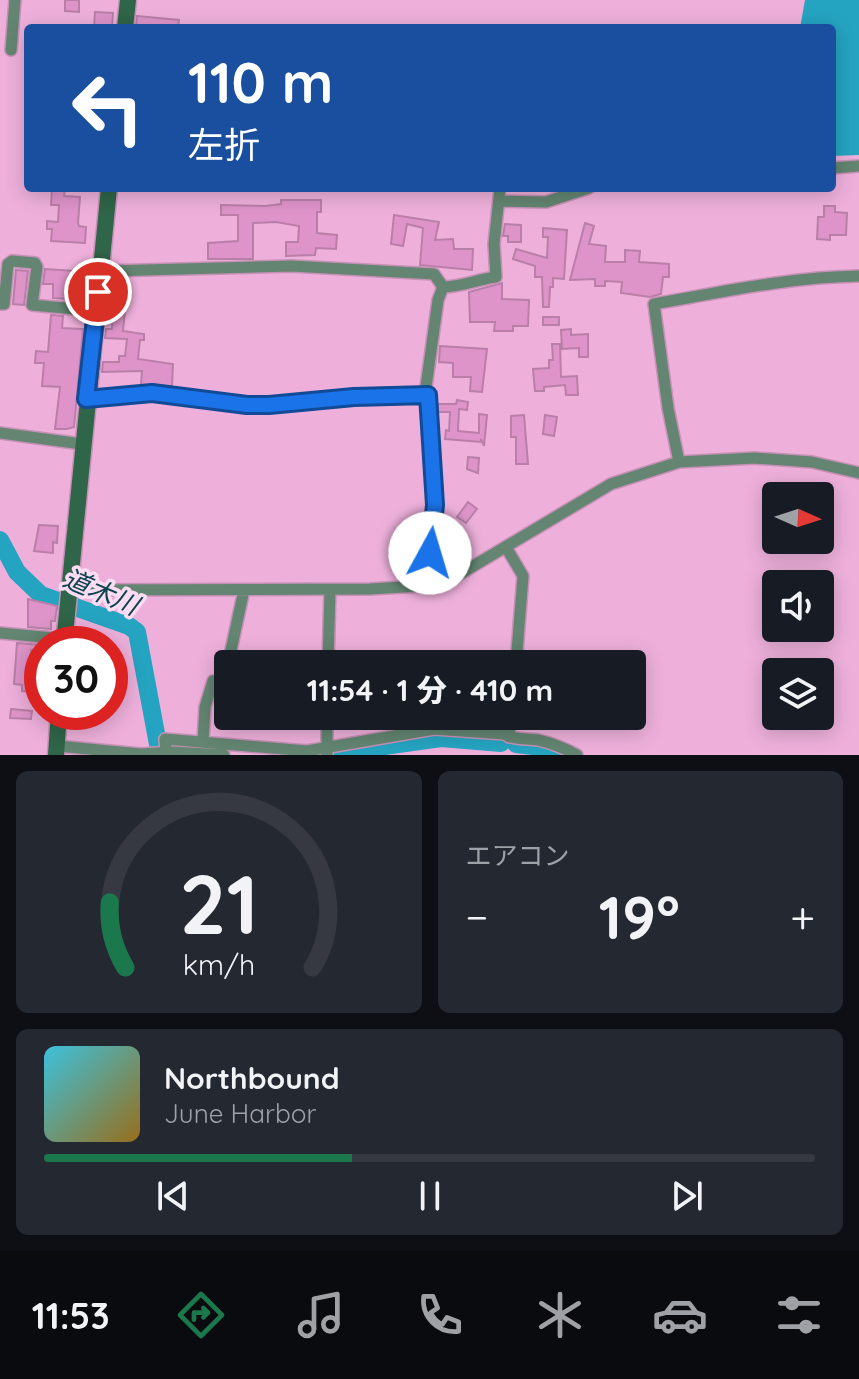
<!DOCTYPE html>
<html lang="ja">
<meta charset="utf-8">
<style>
:root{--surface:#171b24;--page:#242831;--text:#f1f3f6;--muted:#9ea1a6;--line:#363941;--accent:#1b774c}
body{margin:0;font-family:Quicksand,"Noto Sans JP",sans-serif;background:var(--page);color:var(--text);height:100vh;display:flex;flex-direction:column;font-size:30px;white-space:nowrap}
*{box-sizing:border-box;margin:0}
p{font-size:26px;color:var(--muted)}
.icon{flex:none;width:44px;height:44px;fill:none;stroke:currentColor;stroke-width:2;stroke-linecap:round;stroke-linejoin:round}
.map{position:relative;height:755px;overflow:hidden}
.sheet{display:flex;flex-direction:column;gap:16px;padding:16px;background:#0d0f14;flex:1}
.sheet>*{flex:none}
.banner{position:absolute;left:24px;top:24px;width:812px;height:168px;border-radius:8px;box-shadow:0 4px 20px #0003;background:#1a4fa0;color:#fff;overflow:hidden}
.needle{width:52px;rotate:93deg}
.fabs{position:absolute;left:762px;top:482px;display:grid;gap:16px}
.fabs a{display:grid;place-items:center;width:72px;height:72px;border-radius:8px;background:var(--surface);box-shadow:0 4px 20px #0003;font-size:40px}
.speed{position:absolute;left:24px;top:626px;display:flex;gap:16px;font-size:40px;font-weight:700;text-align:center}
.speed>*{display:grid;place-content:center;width:104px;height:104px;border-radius:50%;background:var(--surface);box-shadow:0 4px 20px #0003;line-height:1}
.speed .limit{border:12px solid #d22;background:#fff;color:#111}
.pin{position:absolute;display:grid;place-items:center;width:68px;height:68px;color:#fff;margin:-34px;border:4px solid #fff;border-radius:50%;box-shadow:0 2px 8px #0007}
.me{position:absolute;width:88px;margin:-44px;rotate:6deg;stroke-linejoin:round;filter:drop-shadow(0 0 6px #0008)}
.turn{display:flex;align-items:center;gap:28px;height:168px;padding:0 32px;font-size:36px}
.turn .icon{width:104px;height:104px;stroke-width:2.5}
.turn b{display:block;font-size:56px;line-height:68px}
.big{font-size:60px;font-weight:800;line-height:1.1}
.sheet .card{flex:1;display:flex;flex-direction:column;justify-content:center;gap:12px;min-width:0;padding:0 28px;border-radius:12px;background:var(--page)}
.sheet .dial{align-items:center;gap:0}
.dial svg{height:208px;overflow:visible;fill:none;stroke:var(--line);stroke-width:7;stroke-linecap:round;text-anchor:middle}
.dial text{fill:var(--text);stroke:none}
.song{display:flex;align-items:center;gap:24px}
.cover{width:96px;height:96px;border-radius:12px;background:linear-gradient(135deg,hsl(190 70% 55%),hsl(40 70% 35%))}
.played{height:8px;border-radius:4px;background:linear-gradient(90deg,var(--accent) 40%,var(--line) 40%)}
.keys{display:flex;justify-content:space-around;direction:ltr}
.heat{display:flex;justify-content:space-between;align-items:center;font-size:44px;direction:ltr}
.sheet .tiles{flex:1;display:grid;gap:16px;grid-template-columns:1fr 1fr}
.card:last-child{grid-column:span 2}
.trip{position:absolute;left:214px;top:650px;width:432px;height:80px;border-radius:8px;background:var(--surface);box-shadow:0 4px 20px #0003;font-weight:800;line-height:80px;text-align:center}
.menu{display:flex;height:128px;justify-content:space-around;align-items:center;background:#090b0e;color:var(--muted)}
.menu .icon{width:56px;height:56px}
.menu .on{color:var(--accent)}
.menu b{font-size:36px;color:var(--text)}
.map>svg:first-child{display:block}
</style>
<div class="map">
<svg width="859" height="755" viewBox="0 0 859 755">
<rect width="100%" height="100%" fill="#eeb0db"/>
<path fill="#25a4c1" d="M805,0H859V155L832,156V28H800Z"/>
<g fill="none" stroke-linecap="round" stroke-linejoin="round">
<path stroke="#25a4c1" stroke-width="18" d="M0,540L17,572L41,595L129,626L137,632L160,755
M516,744L533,746L561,755
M322,755L441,738L501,743"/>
</g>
<path fill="#de94c9" stroke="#b97fa8" stroke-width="2" d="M65,0H79V12L65,11Z
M95,12L113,13L112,28H94Z
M137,16L179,20L178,28H136Z
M52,188L65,189L64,196L80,197L78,223L79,226L86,227L85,243L51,241L52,229H47V221L58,222L59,205H51Z
M281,200H321V212H317V233L337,235L336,249L316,248L315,255L286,256V242H298L299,226L276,222L253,223V259H208V243L238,241V215H221V205L265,206L281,204Z
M824,206H835V212L847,213L846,235H830V240L817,239L818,217H824Z
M394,215L439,222L435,240L453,239L454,249H473L472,270L420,265L423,228L407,224L403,246L391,244Z
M585,223L594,226L589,244L606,246L605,262H625V250L640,251L639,262L669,264V277H663L661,294L650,297L621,293L622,282L605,281V286H595V279L570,280Z
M505,224L521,225V242H508V236H503Z
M543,228L567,230L564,279L553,278V287H550L549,307H543L542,277H535V266L513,259L516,249L547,258L548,237H543Z
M45,269L90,272L87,300L53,298V284H43Z
M16,270L28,271L24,305L13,304Z
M114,279H128L123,331L144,334V340H140L138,359L173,364L172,386L141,385L142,371L102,372L103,362H119V356H125L127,339L105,338L106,329H112Z
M502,283V299L529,300L528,326H513V331H494L495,322H470L469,292Z
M51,315L63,316L62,328L83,329L74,427L67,429H55L60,387L42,386L44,363H35L36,351L48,352Z
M543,317H559V325H543Z
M571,329V335L588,334V357H579V348L562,349L561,330Z
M552,344H560L561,377L577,376L578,395H566L565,385L544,387V391H535L533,369L549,368V360H553Z
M440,346L487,349L482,392L470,391L471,377H453V363L439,362Z
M457,400L468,402L467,410L459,409L458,431L479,433V414L487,415L484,446L481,439V442L445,439L446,430L449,431L450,412H438V404H456Z
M524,415L528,464H516V437H511V416Z
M545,415L557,417L554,436L543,434Z
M468,457L479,458L478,473L467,469Z
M468,502L477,509L466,523L457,517Z
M39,525L58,526L57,543L53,542V553L34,551Z
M28,599L57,606L55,621H51V629L28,627Z
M17,643L42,645V649L31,650L30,665L42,666V693L22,691V685L14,684Z
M11,709L32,711L31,719L10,718Z"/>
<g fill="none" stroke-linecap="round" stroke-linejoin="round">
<g stroke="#c691b6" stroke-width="14">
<path id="street" d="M11,50L15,0
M832,168L859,166
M499,201L546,202L589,188
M100,274L108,271L292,266L434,274L443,287
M443,287C462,287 478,279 496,277L494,244L500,188
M0,304H4L8,264L12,261L35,263L37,267L32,305L96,311
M86,399L152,393L269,405L354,397L428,395
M0,433L82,444
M679,462L668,408L654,304C722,292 790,277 859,276
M506,547L523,576L516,664
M437,585L430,553L435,505L426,387L438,300L443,287
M69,590L370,589L437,585L455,577L611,484L679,462L754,458L812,462L859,473
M0,633L64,639
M228,664L244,590
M328,664L330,590
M509,737L511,716
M203,742L205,707L213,681L224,683L228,666
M57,746L141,754L172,752L224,755
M166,752L165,739L307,751L434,729L504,734C514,740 526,738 538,740C552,743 564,748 577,755
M327,755V716"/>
</g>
<g stroke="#c691b6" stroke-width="19">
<path id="secondary" d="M125,28L128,0
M64,644L109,188
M56,755L59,712"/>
</g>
<use href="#street" stroke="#638571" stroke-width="11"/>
<use href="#secondary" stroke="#2f6548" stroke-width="16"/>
</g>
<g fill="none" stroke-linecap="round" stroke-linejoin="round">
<g stroke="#114b97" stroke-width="20">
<path id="route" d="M98,292L86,399L152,393L247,405H269L354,397L428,395L435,505L430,553"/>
</g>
<use href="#route" stroke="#1a73e8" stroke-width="14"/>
</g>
<g text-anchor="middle" stroke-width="7" stroke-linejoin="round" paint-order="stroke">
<g font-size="26" font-style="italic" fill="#0d424e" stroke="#fcdcf2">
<text transform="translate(101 592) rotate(23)" y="9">道木川</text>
</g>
</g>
</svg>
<div class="fabs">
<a><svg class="needle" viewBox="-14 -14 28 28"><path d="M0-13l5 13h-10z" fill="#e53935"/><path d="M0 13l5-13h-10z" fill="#9ea1a6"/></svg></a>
<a><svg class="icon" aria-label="sound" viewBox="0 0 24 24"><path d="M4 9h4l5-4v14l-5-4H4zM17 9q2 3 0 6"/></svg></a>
<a><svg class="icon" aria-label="layers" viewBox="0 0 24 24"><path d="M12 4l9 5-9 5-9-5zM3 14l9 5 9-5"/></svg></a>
</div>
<div class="speed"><div class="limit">30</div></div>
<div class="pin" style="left:98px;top:292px;background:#d93025"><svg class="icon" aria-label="arrive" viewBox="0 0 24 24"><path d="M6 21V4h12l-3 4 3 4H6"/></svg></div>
<svg class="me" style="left:430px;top:553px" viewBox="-20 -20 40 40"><circle r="19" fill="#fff"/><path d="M0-13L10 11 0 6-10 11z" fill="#1a73e8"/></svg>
<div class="trip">11:54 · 1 分 · 410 m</div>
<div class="banner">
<div class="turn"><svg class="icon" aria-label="left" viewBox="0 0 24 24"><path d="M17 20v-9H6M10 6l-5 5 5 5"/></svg><div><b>110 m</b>左折</div></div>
</div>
</div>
<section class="sheet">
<div class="tiles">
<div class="card dial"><svg viewBox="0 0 100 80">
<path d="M14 69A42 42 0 1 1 86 69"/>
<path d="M14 69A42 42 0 0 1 8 44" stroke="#1b774c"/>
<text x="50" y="56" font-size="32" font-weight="700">21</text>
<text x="50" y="72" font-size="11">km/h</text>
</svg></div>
<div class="card"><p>エアコン</p>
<div class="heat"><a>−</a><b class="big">19°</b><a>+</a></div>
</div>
<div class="card">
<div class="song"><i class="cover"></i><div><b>Northbound</b><p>June Harbor</p></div></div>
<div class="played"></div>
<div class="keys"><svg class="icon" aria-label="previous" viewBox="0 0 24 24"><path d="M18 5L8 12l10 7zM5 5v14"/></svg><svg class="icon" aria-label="pause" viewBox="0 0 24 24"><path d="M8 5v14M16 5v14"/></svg><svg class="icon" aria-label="next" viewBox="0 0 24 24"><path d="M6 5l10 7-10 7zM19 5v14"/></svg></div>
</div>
</div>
</section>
<nav class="menu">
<b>11:53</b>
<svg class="icon on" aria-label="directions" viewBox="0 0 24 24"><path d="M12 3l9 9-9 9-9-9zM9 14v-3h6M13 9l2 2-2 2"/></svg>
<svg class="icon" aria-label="music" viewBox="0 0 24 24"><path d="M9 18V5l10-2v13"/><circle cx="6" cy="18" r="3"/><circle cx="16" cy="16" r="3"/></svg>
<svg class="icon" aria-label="phone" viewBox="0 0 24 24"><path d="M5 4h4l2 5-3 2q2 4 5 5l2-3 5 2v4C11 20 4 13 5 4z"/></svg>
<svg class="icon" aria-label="climate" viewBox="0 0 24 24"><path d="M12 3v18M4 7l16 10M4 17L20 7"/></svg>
<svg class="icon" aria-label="car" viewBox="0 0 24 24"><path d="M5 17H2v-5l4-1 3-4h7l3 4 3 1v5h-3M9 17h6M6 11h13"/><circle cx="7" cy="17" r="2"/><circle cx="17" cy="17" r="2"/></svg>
<svg class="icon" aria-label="filters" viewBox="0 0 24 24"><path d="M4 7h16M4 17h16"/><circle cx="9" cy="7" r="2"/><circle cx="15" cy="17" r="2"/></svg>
</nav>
